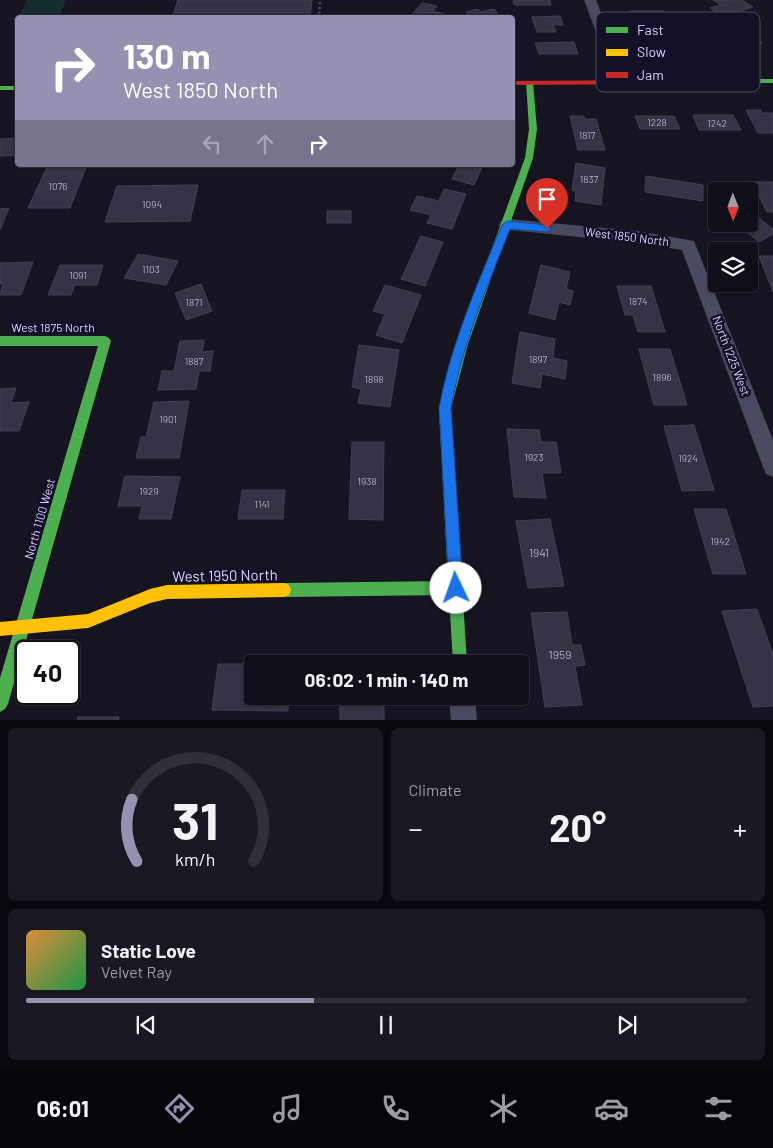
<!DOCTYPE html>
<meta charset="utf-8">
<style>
:root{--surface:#100f19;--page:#191822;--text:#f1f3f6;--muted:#9c9ca2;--line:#302f38;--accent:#9591b1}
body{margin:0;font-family:Barlow,sans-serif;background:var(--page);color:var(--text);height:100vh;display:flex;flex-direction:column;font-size:19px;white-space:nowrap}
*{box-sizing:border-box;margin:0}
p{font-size:16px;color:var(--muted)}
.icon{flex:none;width:28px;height:28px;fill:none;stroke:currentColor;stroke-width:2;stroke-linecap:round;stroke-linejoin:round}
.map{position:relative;height:720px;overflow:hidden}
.side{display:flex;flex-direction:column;gap:8px;padding:8px;background:#09080e;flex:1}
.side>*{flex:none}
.top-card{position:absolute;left:15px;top:15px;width:500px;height:152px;border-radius:5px;box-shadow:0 1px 4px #0004,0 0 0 1px var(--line);background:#9591b1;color:#fff;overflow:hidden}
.needle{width:32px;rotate:179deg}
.controls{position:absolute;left:708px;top:182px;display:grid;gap:10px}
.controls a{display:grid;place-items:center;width:50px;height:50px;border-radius:5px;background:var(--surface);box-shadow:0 1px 4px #0004,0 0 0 1px var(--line);font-size:25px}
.speed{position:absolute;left:15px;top:640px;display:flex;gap:10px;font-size:25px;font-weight:700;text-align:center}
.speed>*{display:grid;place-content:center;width:65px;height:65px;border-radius:50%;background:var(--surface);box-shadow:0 1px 4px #0004,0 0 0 1px var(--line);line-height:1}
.speed .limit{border:2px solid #111;border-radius:8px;background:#fff;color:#111}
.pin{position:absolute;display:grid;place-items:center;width:42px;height:42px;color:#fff;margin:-51px -21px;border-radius:50% 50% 50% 0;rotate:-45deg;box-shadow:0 0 5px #0007}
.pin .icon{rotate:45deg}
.me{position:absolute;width:55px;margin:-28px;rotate:357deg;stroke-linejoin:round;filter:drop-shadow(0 0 4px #0008)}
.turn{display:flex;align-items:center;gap:18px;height:105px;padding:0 25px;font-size:22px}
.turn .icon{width:65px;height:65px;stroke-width:2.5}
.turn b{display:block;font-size:35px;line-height:42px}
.lanes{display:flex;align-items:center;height:48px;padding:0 25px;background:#0003;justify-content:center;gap:25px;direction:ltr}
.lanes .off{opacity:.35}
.big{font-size:38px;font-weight:700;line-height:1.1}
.side .widget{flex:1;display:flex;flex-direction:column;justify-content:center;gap:8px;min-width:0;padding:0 18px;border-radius:8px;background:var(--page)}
.side .dial{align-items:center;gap:0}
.dial svg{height:130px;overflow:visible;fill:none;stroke:var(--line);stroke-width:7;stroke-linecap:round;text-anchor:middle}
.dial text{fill:var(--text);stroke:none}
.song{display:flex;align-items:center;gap:15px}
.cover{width:60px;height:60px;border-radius:8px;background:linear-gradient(135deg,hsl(30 70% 55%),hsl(140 70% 35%))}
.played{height:5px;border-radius:2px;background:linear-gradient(90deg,var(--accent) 40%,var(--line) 40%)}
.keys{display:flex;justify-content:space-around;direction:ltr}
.heat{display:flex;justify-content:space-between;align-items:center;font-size:28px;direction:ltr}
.side .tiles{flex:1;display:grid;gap:8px;grid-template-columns:1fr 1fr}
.widget:last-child{grid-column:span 2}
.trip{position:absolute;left:244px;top:655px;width:285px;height:50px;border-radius:5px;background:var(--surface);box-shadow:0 1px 4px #0004,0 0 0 1px var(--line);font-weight:700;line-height:50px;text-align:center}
.tab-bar{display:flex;height:80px;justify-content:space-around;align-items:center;background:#06060a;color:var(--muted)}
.tab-bar .icon{width:35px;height:35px}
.tab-bar .current{color:var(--accent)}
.tab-bar b{font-size:22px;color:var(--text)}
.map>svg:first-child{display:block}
</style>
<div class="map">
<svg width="773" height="721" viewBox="0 0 773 721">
<rect width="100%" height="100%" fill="#161421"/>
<path fill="#132c2d" d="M27,0H66L60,15H19Z"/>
<path fill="#343243" stroke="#433f54" d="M178,0H312L310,18H172Z
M513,0H550L551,5H514Z
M713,0H742L753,7L723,17L710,8L721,5Z
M422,3L437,6L433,11L445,14L442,18H409Z
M478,9L480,12L494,9L501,18H471L466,12Z
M630,11H664L667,18H661L664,26H646L644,20H634Z
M560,16L563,25H553L556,32H537L532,17Z
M747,36H757L762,44H752Z
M574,42L578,54H539L535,43Z
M746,110H761L762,113H773V133H758Z
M693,115H733L741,130H699Z
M570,116H584L585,119H596L605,150H578Z
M635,116H674L680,129H640Z
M18,138V155L0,156V139Z
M576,163L605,168L601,205L575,201L576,191L572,190Z
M48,165H87L70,208H28Z
M459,165H483L474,185L452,179Z
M646,176L703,185V201L645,192Z
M752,182H773V212H767Z
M198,185L190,221L105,222L117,186Z
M444,189L466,194L452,229L427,223L431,215L410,210L417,196L439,201Z
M9,208L0,230V209Z
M749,210L773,229V234L759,242L737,224H749Z
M327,211H351V223H327Z
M421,236L443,242L425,286L401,279Z
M138,254L178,261L166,285L124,278Z
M759,256H773V292Z
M33,262L21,295H0L3,284H0V263Z
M60,265H103L97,285H75L71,295H48Z
M541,265L570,272L566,289L573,291L570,305L559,302L555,320L529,313Z
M201,284L212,311L186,320L175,293Z
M385,285L421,295L402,343L376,335L385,314L373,311Z
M617,286H651L665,332H638L633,315H625Z
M520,332L555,339L553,358L567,361L565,379L542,374L540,388L512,383Z
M204,340L202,352L213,351L210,371H199L196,389L158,390L162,371H174L180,341Z
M359,345L399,350L390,407L358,403L361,389L352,387Z
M639,349H670L687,405H654Z
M16,388L11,403L29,402L19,431H0V389Z
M189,401L179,458H136L141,437H146L154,402Z
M694,425L714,490L682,491L664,426Z
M507,429L539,430L541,442H556L561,473H542L546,498L514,497Z
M352,442H384L383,520L349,519Z
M125,476L180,477L171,519H139L142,506H118Z
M242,490H285L283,519H238Z
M694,509H726L746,574H713Z
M550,519L564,586L528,588L516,521Z
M757,609L773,654V706L753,707L722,611Z
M567,612L572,645H581L585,665L575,666L582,705L545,707L531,613Z
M218,664H252V696H289L288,711L212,710Z
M340,696H384V721H340Z
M78,717H119L118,721H77Z"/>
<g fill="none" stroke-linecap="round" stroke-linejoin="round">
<path stroke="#44505f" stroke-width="2.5" stroke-dasharray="2 2.5" stroke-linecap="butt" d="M319,18L320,0"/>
<path fill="#4a4962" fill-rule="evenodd" d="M584,0H596L629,82L627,85H617L615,82Z
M507,219L637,231L694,241L773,440V477L766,474L763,467L682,250L637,243L501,229L499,225L501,221Z
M449,696H475L477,721H451Z"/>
<path fill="#4caf50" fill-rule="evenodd" d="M773,79V83L664,84L660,82L664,80Z
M526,81L533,83L537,129L533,158L468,344L451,408L467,664H453L449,595L284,597L279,595L277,590L279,585L284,583L448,581L439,408L457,344L525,158L529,129Z
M0,86H18V90H0Z
M0,336H105L109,338L111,341L8,704L5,709L0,712V678L98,346H0Z"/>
<path fill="#ffc107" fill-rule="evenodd" d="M284,583L289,585L291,590L289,595L284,597L167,599L150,603L88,628L0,636V622L88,614L150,589L167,585Z"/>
<path fill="#c62828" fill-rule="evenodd" d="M664,80L668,82L667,84L512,85V81Z"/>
</g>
<path fill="#1a73e8" stroke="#114b97" d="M507,221L547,225L552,229L547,232L510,229C487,287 462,345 451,408L463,588L461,593L456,595L451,593L449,588L439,408C451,344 477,285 502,225Z"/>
<g text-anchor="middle" stroke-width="5" stroke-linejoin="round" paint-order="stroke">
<g font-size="10" fill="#b0acd0">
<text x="657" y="126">1228</text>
<text x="717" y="127">1242</text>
<text x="587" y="139">1817</text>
<text x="589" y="183">1837</text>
<text x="58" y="190">1076</text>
<text x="152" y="208">1094</text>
<text x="151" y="273">1103</text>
<text x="78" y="279">1091</text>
<text x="638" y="305">1874</text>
<text x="194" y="306">1871</text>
<text x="538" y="363">1897</text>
<text x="194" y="365">1887</text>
<text x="662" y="381">1896</text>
<text x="374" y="383">1898</text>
<text x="168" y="423">1901</text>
<text x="534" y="461">1923</text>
<text x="688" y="462">1924</text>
<text x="367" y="485">1938</text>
<text x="149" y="495">1929</text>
<text x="262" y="508">1141</text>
<text x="720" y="545">1942</text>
</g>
<g font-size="12" fill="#d9d4ff" stroke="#130f26">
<text transform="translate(627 237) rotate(7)" y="4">West 1850 North</text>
<text x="53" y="332">West 1875 North</text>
<text transform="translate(731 356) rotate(69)" y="4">North 1225 West</text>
<text transform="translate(40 519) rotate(-74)" y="4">North 1100 West</text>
</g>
<g font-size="12" fill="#b0acd0">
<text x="539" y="557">1941</text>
<text x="560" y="659">1959</text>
</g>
<g font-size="15" fill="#d9d4ff" stroke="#130f26">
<text transform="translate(225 576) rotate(-1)" y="5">West 1950 North</text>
</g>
</g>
<rect x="596" y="12" width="164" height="80" rx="8" fill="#130f26" stroke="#4e4a67" stroke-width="1"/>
<rect x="606" y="27" width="22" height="6" fill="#4caf50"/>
<rect x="606" y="49" width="22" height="7" fill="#ffc107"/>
<rect x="606" y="72" width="22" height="6" fill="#c62828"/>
<g font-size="14" fill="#d9d4ff">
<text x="637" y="35">Fast</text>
<text x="637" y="57">Slow</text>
<text x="637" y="80">Jam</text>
</g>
</svg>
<div class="controls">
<a><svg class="needle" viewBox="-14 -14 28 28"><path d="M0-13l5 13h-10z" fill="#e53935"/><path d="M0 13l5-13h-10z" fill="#9c9ca2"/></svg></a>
<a><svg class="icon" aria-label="layers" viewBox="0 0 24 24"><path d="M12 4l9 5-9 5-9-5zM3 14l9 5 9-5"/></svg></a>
</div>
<div class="speed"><div class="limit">40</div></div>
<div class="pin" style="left:547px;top:229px;background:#d93025"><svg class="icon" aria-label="arrive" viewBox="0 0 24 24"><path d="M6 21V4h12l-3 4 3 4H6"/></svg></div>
<svg class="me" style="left:456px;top:588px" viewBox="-20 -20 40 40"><circle r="19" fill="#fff"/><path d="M0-13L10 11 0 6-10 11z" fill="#1a73e8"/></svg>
<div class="trip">06:02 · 1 min · 140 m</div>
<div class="top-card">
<div class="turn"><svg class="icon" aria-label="right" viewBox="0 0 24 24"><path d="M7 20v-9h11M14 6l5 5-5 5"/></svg><div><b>130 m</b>West 1850 North</div></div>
<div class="lanes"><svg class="icon off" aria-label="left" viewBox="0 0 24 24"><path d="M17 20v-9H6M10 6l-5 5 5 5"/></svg><svg class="icon off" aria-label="ahead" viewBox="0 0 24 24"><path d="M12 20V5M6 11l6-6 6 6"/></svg><svg class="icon" aria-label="right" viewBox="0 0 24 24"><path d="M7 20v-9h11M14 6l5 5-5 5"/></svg></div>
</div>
</div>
<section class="side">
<div class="tiles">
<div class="widget dial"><svg viewBox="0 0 100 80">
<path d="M14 69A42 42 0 1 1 86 69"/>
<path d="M14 69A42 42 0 0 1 11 31" stroke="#9591b1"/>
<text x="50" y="56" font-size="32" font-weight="700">31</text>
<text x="50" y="72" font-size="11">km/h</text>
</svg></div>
<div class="widget"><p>Climate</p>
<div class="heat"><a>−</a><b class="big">20°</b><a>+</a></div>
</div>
<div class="widget">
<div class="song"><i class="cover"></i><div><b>Static Love</b><p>Velvet Ray</p></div></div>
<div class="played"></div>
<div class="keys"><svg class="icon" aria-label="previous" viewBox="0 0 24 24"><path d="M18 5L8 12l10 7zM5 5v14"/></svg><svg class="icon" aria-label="pause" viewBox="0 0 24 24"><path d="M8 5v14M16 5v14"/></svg><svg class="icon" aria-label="next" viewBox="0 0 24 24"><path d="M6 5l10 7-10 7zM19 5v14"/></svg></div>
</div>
</div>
</section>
<nav class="tab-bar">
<b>06:01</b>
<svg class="icon current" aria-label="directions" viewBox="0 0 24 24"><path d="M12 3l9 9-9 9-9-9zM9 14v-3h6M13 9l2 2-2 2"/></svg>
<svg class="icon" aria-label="music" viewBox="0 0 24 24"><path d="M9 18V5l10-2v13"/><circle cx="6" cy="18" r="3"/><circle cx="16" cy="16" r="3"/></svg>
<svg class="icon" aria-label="phone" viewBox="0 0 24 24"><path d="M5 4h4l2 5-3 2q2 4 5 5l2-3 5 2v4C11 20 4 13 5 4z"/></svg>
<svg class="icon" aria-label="climate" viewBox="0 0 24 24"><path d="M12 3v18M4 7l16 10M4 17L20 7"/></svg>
<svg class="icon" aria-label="car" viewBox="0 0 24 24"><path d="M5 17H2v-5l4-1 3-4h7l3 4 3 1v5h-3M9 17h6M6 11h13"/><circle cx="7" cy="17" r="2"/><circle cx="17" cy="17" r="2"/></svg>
<svg class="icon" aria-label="filters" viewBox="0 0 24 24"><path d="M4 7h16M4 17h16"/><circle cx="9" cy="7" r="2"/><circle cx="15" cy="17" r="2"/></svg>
</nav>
